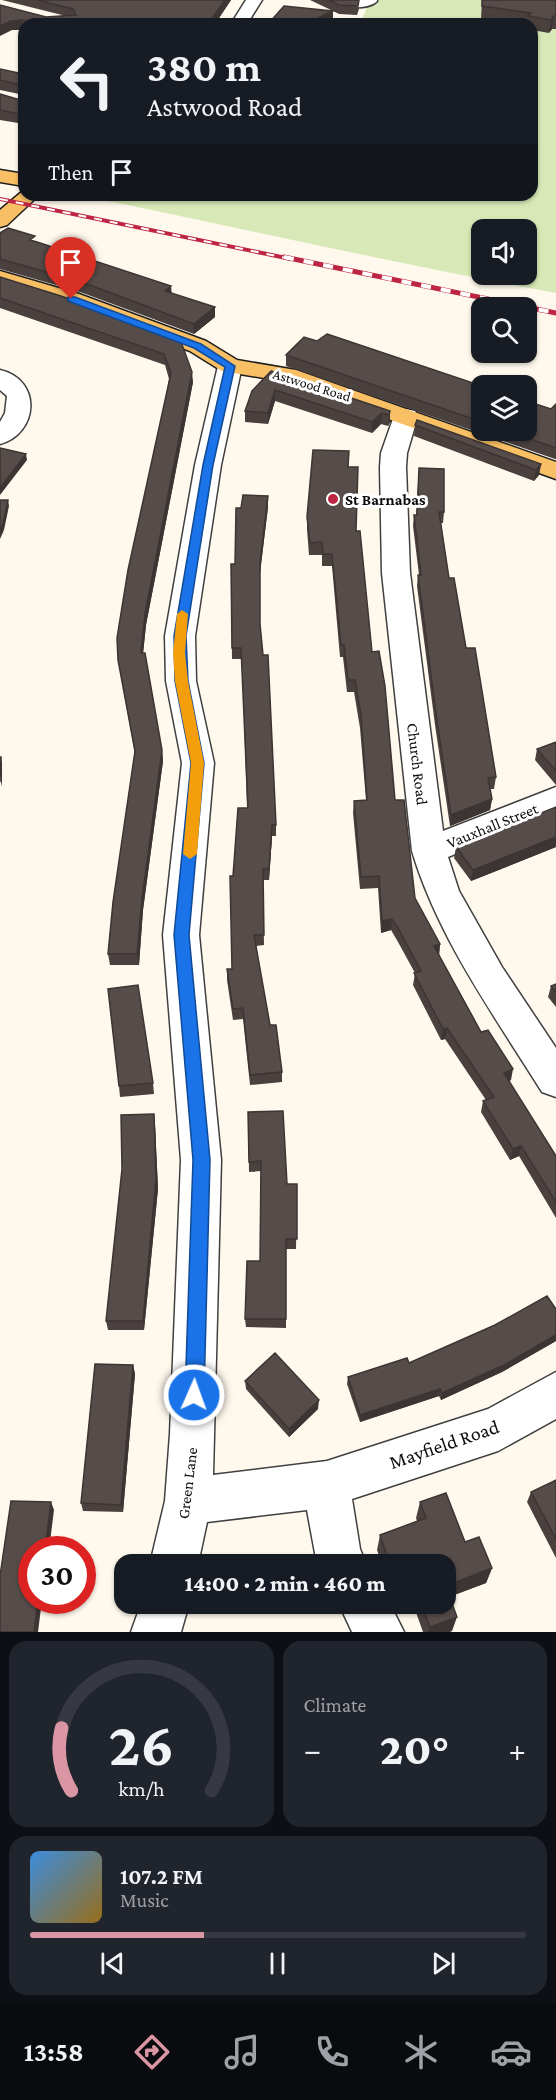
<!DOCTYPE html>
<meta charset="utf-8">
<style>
:root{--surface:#171b24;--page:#20242c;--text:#f1f3f6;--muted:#9ea1a6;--line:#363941;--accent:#da96a5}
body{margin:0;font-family:"Crimson Pro",serif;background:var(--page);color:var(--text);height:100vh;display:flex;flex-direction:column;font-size:22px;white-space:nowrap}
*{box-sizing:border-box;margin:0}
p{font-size:20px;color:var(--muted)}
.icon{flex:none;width:33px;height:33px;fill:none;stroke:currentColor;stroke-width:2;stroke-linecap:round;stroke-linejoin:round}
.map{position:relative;height:1632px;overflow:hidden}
.panel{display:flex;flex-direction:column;gap:9px;padding:9px;background:#0d0f14;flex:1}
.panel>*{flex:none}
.top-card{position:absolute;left:18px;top:18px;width:520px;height:183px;border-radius:18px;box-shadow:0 2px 4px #0004;background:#171b24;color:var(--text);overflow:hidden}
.controls{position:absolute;left:471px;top:219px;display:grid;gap:12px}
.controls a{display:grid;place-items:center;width:66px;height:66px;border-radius:12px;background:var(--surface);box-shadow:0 2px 4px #0004;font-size:30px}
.speed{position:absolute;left:18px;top:1536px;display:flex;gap:12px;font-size:30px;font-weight:700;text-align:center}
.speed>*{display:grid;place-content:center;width:78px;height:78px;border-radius:50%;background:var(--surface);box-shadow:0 2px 4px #0004;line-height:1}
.speed .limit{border:9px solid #d22;background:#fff;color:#111}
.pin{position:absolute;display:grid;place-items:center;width:51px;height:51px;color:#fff;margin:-62px -26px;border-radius:50% 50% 50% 0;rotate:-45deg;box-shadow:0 0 6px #0007}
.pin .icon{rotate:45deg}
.me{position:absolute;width:66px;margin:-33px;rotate:2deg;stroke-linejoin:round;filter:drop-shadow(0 0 4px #0008)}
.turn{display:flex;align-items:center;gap:21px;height:126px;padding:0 30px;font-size:27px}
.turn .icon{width:78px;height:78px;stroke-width:2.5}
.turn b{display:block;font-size:42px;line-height:51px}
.then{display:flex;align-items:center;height:57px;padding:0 30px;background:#0003;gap:12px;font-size:22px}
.big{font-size:45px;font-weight:800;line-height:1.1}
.panel .card{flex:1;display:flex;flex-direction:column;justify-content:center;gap:9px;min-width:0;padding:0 21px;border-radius:18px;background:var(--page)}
.panel .dial{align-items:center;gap:0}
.dial svg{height:156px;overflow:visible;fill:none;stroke:var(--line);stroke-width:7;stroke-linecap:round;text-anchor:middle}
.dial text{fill:var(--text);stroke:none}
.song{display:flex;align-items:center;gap:18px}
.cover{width:72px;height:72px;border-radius:9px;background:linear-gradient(135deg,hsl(210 70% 55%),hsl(40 70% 35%))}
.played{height:6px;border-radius:3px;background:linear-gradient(90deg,var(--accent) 35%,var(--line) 35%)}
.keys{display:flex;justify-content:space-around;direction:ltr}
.heat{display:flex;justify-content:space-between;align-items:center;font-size:33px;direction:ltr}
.panel .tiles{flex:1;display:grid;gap:9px;grid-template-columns:1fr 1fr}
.card:last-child{grid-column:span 2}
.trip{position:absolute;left:114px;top:1554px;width:342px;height:60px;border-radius:18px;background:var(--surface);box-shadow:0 2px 4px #0004;font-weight:800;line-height:60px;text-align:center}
.dock{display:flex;height:96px;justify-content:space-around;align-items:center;background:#090b0e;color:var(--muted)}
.dock .icon{width:42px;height:42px}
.dock .current{color:var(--accent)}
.dock b{font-size:27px;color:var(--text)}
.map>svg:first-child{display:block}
</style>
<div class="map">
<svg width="556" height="1632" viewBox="0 0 556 1632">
<rect width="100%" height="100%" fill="#fff9ed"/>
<path fill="#d8e9b7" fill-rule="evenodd" d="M370,0H556V293C396,264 238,227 78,195H532V24H360ZM482,230H526V274H482Z"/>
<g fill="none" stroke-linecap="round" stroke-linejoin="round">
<g stroke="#404040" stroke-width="3">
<path id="minor" d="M246,0H262L247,24H231Z
M327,0H377V1C370,10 334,9 327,0Z
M230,359L238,361L242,366L221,465L195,636L196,681L214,763L199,935L221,1160L213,1475L327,1461L488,1409L556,1372V1419L498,1451L352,1499L360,1549L366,1564H317L307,1510L207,1522L198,1564H150L165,1501L170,1434L181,1160L163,935L182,763L166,681L165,636L195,465L218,366L222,361Z
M0,370C43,380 38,434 0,444V422L5,413L7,396L0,390Z
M406,409L415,411L418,416L407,453L406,467L410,573L443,831L556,787V812L448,857L459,891L502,967L556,1048V1097L542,1092C494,1015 438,938 412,851L382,573L380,467L381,453L394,416L397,411Z
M141,1604H189L181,1632H131Z
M339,1604H390L404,1632H352Z"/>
</g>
<g stroke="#1e1e1e" stroke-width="3">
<path id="major" d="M0,170L24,174V186L0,182Z
M24,190V195H39L7,225L0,227V210Z
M0,271L79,294L206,341L237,360L296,370L556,462V479L282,381L222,371L190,351L63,304L0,285Z"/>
</g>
<use href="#minor" fill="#fff" fill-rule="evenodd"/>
<use href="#major" fill="#f8bf64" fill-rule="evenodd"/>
<g stroke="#bd2543" stroke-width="4">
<path id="rail-far1" d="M0,199L291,259"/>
</g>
<g stroke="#bd2543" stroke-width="5">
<path id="rail" d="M284,257L556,313"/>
</g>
<use href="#rail-far1" stroke="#fff" stroke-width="2" stroke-dasharray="8" stroke-linecap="butt"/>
<use href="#rail" stroke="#fff" stroke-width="4" stroke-dasharray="10" stroke-linecap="butt"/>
</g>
<path fill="#4a413f" d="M2,0H231L215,24H24V30H12L0,5L46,17L66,16Z
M310,0H355L359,9L357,15L339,14L333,11V20L331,10Z
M482,0H556V29H552L549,33L532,30V24H518L481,19Z
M0,69L24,74V95L0,90Z
M0,94L24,101V124L0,120Z
M0,233L36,242L172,293L215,317L194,334L80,292L0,269Z
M0,277L180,339L193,382L146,625L143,653L162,750L163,761L143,910L139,965H110L108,954L135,754L118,660L169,379L165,365L0,308Z
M317,341L482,386V430H526L556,404V459H555L286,366V355Z
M271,371L390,411V422L388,426L381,424L372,433L275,401L268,424L245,422V411Z
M415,425L541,464L539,475L534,481L414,436Z
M349,467L356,531L372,652L395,800L415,898L440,944L439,955L481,1032L511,1080L509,1081L556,1156V1218L519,1156L510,1160L481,1112L483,1101L486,1100L445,1039L441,1040L413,985L415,973L398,942L391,930L381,933L378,888L360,889L353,813L354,801L366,800L360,728L354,692H347L343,657H340L332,566H322V555H309L307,529V517Z
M419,468L444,512L443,523H441L449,578L466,648L496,777L494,789H490L492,799L490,810L450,826L435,725L417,586L418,575H419L413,526L414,515H416Z
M268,496V507L260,573V626L276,825V836H272L269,880H263L264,945L256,946L270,1025L282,1072V1082L250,1085L243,1019L233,1020L227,980V969H232L233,876L247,808L242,659H232L231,564H235L241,508Z
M556,742V785L535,760L537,749Z
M556,807V847L471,881L454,858L456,847Z
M556,984V1007L548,997L551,986Z
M153,1083L154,1094L120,1097L119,1086Z
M248,1112L287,1184H297L296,1249H286V1328L246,1327L245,1319L260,1261L261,1171L249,1172Z
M154,1114L155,1125L158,1189L144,1330H108L106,1321Z
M556,1309V1341L502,1372L441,1400L439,1396L360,1422L347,1384L348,1377L409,1363Z
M133,1365L135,1374L123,1512L83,1511L81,1503Z
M245,1381L318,1409L289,1437L246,1389Z
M556,1480V1558L527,1502L531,1492Z
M420,1502L465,1542L492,1568L486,1583L449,1597L452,1631L449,1632H423L413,1604H446V1564H382L377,1550L380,1535L417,1521L416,1518Z"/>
<path fill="#3c3533" d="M225,0H231L215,24H208Z
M333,11V20L324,24H305Z
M554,16L552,29L549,33L551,20Z
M22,20L23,29L12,30L0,36V26L11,21Z
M171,286L172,296L165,291Z
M215,307V317L194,334V324Z
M192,372L193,382L146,625L142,664L141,653L145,614Z
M275,390V401L268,424V413Z
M390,411V422L388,426L389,415Z
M382,413L381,424L372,433V422Z
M26,454L27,460L0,495V488Z
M541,464L539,475L534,481L536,470Z
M268,496V507L260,573V562Z
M8,500L9,506L4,530L0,539V531Z
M162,750L163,761L143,910L139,965L137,954L142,899Z
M1,757L2,763V787L1,782Z
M492,799L490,810L450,826L451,815Z
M272,825V836L269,880V869Z
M556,837V847L471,881L473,870Z
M392,919L391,930L381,933L382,921Z
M440,944L439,956L434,946Z
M447,1028L445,1039L441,1040L443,1029Z
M513,1069L511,1080L502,1084L504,1073Z
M154,1114L155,1125L158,1189L144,1330L143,1321Z
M521,1146L519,1156L510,1160L513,1149Z
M556,1335V1341L502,1372L441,1400L442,1393Z
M133,1365L135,1374L123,1512L121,1505Z
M440,1389L439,1396L360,1422V1415Z
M319,1400L318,1409L289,1437V1429Z
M51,1502L54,1510L49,1550H45Z
M405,1557L403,1564H389V1562Z
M492,1568L486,1583L446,1598V1586Z
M38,1600H42L38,1632H34Z
M457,1617L452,1631L449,1632H428L430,1627Z"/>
<path fill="#564c49" stroke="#3c3533" stroke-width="1.5" d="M37,0H225L208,24H35L22,20L11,21L0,26V5L46,17L76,15L73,9Z
M329,0H359L358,6L339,5Z
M482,0H556V16H554L551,20L528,16L531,13L482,6Z
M284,6L333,11L305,24H268Z
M0,69L24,74V86L0,80Z
M0,94L24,101V115L0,110Z
M8,228L35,236L30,240L37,242L171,286L165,291L215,307L194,324L79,281L0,259V233Z
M0,277L61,296L180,339L192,372L145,614L141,653H145L162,750L142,899L137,954H108L113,902L135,751L118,660L117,638L128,570L171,373L164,354L0,298Z
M327,334L482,386V422L286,355L304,337L317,341Z
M271,371L390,411L389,415L382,413L372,422L275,390L268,413L245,411L252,391Z
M526,401L551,409L556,404V448L505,430H526Z
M417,420L541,464L536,470L415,425Z
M0,448L26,454L0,488Z
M313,450L349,451L348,467H358L356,531H360L372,652L379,651L385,686L395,800H404L415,898L440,944L434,946L481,1032L488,1030L513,1069L504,1073L556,1156V1202L521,1146L513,1149L483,1101L494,1097L447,1028L443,1029L414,973L421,971L399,930L392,919L382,921L379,876L361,877L354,801L367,800L361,715L355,680H348L344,645H341L332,554H323L322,542L310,543L307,517Z
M419,468L444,469V512H439L449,578H454L466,648H475L496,777L488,778L492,799L451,815L436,714L418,575H421L414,515H417Z
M243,495L268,496L260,562V624L263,655H268L276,825H272L269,869H263L264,935H254L270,1025H276L282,1072L250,1075L243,1008L233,1009L227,969H232L230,876H233L238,808H248L241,648H232L231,564H235L236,508H241Z
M0,500H8L3,524L0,531Z
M556,742V771L537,749Z
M0,757H1L0,782Z
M556,807V837L473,870L456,847Z
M556,984V993L551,986Z
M138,985L153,1083L119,1086L108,989Z
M283,1111L287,1184H297V1239H286V1319H245L247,1261H260L261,1161L249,1162L248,1112Z
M154,1114L156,1179L143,1321H106L122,1169L121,1115Z
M547,1296L556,1309V1335L504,1365L442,1393L440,1389L360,1415L348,1377L407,1358L409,1363L495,1325Z
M275,1353L319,1400L289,1429L245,1381Z
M95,1364L133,1365L121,1505L81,1503Z
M556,1480V1539L531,1492Z
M446,1493L465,1542L479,1537L492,1568L446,1586V1564H408L405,1557L389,1562L380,1535L426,1518L420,1502Z
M11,1501L51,1502L45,1550H32V1600H38L34,1632H0V1576Z
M446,1587L457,1617L430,1627L421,1604H446Z"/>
<path fill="#1a73e8" stroke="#114b97" stroke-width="1.5" d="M68,297H75L201,344L235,366L213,465L186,636L188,681L204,763L189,935L210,1160L204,1395L201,1401L194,1404L188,1401L185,1395L193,1160L174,935L191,763L175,681L174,636L203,465L225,367L194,348L68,301Z"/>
<path fill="#f59e0b" d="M182,610L188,614L185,653L188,681L204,763L197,854L190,859L183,854L191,763L175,681L173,653L177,614Z"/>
<circle fill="#bd2543" stroke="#fff" stroke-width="2" cx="333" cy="499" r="6"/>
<g text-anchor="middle" stroke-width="6" stroke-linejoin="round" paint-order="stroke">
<g font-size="14" fill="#0d0d0d" stroke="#fff">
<text transform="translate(312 385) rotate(17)" y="5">Astwood Road</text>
</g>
<g font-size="16" font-weight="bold" fill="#0d0d0d" stroke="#fff" text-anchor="start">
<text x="345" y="505">St Barnabas</text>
</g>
<g font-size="16" fill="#0d0d0d" stroke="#fff">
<text transform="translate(418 764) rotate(83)" y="6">Church Road</text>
<text transform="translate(492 825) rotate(-22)" y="6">Vauxhall Street</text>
<text transform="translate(187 1483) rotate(-83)" y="6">Green Lane</text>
</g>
<g font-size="20" fill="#0d0d0d" stroke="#fff">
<text transform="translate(444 1444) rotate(-19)" y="7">Mayfield Road</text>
</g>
</g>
</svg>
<div class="controls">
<a><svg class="icon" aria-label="sound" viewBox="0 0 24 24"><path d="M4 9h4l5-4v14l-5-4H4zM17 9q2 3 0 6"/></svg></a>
<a><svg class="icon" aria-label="search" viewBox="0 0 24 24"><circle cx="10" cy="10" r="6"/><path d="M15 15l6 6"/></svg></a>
<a><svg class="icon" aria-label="layers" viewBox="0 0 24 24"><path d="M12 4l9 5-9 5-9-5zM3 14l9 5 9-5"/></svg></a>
</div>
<div class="speed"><div class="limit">30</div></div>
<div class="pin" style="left:71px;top:299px;background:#d93025"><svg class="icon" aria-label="arrive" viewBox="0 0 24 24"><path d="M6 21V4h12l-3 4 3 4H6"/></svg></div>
<svg class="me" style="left:194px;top:1395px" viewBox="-20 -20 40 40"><circle r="17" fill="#1a73e8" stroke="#fff" stroke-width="3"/><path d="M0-11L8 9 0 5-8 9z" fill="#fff"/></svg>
<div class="trip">14:00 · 2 min · 460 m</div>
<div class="top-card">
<div class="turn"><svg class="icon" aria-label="left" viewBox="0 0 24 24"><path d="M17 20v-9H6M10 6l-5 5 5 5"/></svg><div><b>380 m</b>Astwood Road</div></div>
<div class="then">Then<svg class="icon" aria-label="arrive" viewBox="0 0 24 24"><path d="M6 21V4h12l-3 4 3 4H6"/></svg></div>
</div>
</div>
<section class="panel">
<div class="tiles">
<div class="card dial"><svg viewBox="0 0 100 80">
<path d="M14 69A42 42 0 1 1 86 69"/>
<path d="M14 69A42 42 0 0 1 9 37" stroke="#da96a5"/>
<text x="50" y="56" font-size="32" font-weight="700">26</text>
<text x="50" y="72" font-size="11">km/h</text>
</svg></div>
<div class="card"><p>Climate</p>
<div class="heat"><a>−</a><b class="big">20°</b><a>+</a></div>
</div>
<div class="card">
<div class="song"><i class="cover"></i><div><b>107.2 FM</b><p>Music</p></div></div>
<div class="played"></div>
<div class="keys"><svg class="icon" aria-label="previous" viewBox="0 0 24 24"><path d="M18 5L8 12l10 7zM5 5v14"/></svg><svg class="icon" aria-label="pause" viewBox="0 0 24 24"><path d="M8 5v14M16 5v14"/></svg><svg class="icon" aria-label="next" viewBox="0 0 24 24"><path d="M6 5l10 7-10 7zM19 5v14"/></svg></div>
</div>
</div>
</section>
<nav class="dock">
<b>13:58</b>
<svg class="icon current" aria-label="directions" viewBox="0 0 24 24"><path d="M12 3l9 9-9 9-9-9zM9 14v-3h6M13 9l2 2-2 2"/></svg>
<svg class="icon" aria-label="music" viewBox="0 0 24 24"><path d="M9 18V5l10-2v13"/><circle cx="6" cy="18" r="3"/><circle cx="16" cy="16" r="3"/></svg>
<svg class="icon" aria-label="phone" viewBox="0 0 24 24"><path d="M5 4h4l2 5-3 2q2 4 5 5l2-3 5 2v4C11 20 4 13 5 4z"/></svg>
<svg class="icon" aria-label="climate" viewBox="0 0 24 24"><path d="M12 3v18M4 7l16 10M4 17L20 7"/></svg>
<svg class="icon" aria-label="car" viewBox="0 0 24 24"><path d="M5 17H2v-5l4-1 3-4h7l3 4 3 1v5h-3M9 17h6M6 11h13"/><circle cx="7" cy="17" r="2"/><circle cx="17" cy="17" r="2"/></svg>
</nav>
